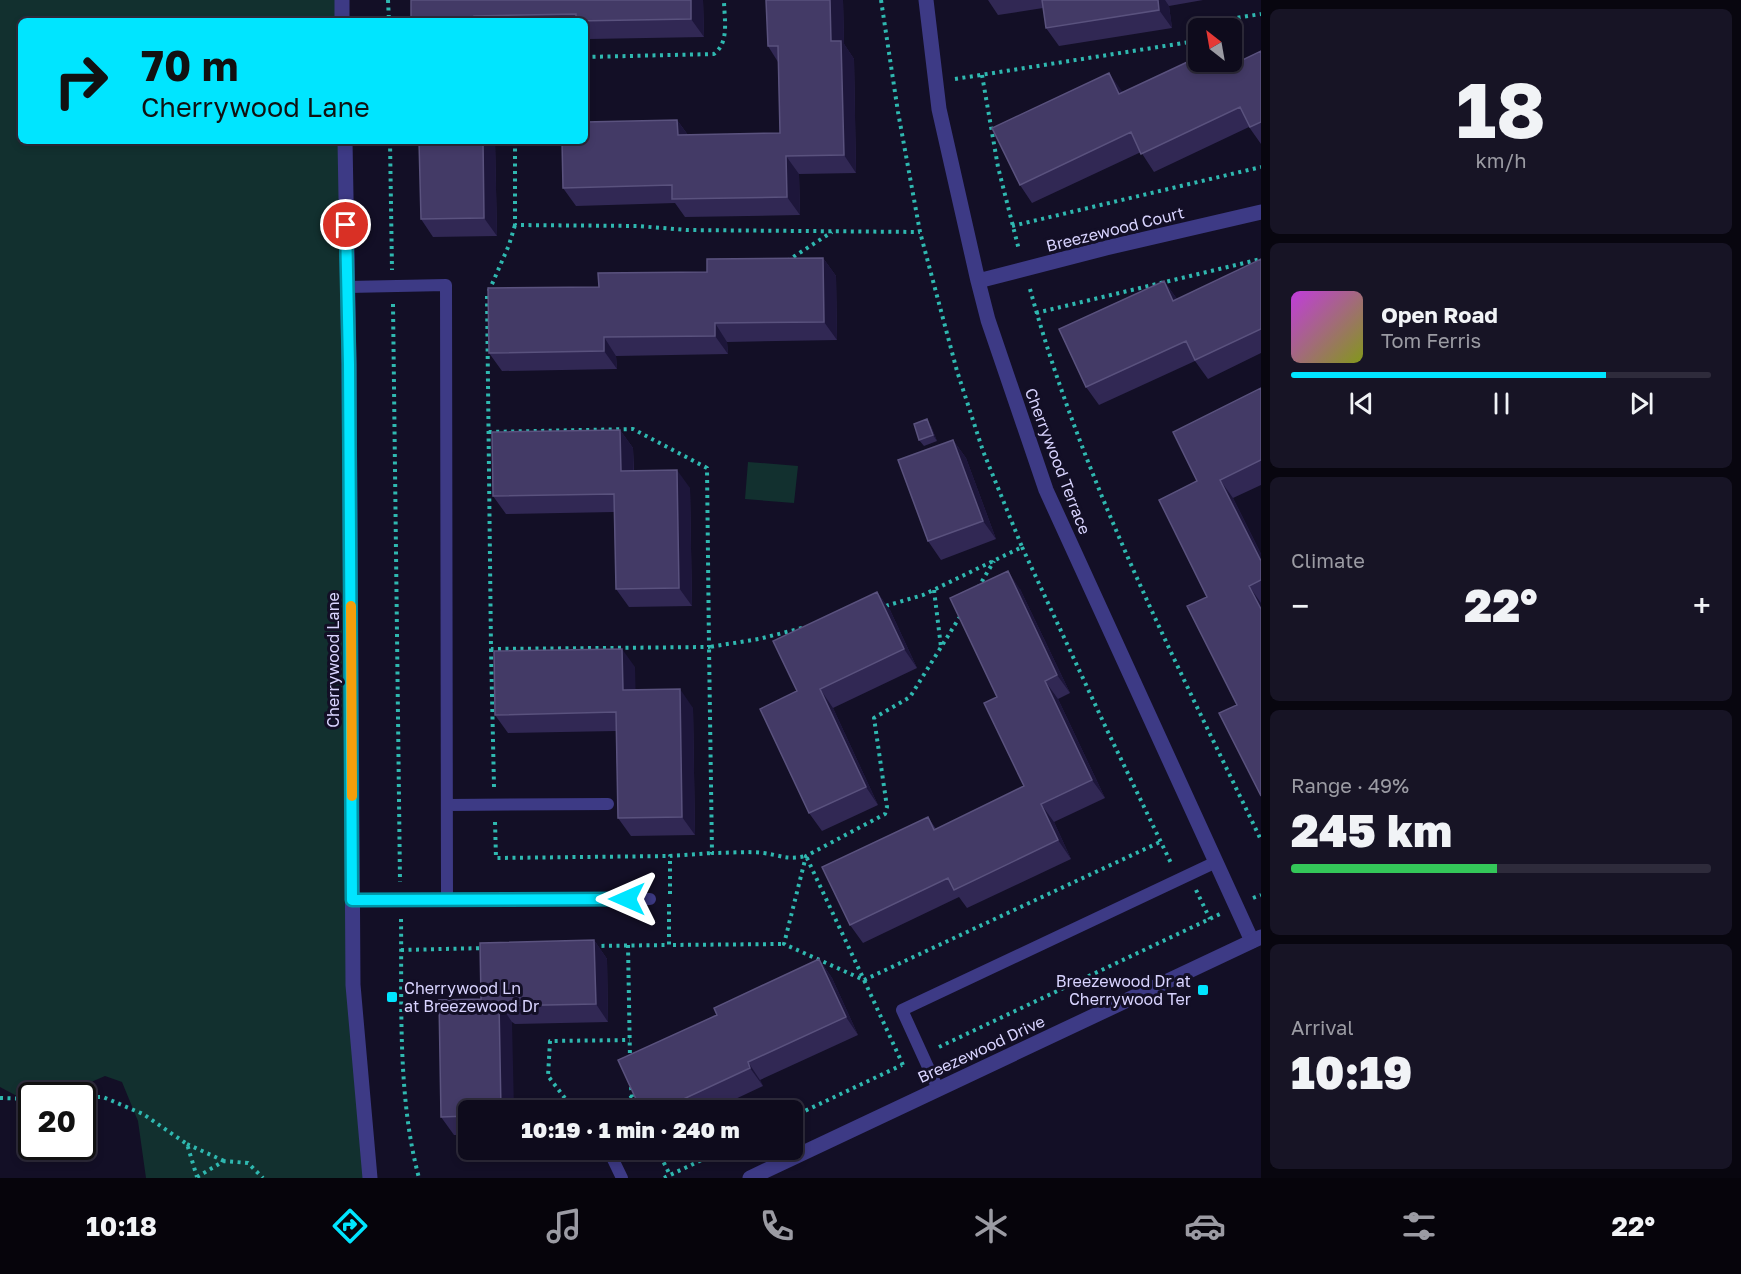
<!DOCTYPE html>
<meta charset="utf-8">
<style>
:root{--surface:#0e0b1c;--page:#171425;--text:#f1f3f6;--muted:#9b9ba3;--line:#2e2b3b;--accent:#00e5ff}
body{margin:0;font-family:"Golos Text",sans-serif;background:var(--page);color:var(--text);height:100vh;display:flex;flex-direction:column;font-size:22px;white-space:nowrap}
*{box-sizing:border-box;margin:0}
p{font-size:20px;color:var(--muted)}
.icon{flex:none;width:33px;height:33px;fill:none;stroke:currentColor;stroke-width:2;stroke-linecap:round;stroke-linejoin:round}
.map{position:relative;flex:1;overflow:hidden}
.details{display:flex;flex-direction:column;gap:9px;padding:9px;background:#08060f;width:480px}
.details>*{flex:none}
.top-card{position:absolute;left:18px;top:18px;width:570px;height:126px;border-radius:9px;box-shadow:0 3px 9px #0003,0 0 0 2px var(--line);background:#00e5ff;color:#111;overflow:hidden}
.needle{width:39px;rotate:329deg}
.tools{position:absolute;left:1188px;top:18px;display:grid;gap:12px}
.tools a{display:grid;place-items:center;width:54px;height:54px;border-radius:9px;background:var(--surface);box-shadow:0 3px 9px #0003,0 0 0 2px var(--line);font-size:30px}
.speed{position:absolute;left:18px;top:1082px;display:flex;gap:12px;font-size:30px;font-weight:700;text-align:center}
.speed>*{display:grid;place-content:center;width:78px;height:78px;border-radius:50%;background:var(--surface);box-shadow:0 3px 9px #0003,0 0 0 2px var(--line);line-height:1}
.speed .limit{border:3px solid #111;border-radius:9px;background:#fff;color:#111}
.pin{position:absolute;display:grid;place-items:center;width:51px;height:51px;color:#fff;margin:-26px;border:3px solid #fff;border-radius:50%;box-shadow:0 2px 6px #0007}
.me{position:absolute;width:66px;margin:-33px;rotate:270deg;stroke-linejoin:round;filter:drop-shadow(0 0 4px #0008)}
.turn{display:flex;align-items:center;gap:21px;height:126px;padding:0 24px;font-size:27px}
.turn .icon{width:78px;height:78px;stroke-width:2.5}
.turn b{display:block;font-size:42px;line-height:51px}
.big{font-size:45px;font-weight:800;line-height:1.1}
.details .tile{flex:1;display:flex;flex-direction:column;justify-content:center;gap:9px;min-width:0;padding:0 21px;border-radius:9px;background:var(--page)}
.details .dial{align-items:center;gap:0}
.dial b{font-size:78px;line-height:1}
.song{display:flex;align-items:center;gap:18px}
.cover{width:72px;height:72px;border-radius:9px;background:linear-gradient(135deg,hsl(290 70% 55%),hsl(70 70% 35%))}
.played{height:6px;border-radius:3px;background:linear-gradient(90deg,var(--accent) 75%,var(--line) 75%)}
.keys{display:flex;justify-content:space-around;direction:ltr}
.heat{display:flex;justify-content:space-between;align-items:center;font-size:33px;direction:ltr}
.charge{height:9px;border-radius:4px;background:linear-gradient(90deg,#34c759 49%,var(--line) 0)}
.trip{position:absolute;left:458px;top:1100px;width:345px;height:60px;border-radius:9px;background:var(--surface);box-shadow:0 3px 9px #0003,0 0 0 2px var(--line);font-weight:800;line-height:60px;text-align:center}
.menu{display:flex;height:96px;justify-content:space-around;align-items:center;background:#06040b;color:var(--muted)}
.menu .icon{width:42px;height:42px}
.menu .on{color:var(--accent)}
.menu b{font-size:27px;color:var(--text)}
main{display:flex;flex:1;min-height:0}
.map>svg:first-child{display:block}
</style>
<main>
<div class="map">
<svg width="1261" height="1178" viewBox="0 0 1261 1178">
<rect width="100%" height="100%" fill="#130f26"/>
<path fill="#12302f" d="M0,0H342V21H21V141H345L353,985L370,1178H146L138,1121L122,1082L105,1076L61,1095H15L0,1087Z
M748,462L798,466L794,503L745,499Z"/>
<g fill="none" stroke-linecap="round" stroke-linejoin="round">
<path stroke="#2fb8b0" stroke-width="4" stroke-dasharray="3 4.5" stroke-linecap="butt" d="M388,0L389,21
M881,0L898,112L920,232L957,371L983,451L1022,547L923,595L882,607
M1210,28L1223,20L1261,14
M585,57L714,54C730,42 724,18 724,0
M982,75L998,167L1019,250
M955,79L1190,42L1198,36
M390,141L392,270
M515,141V225L638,226L686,230L920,232
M1012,226L1261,167
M787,261L832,232
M1030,289C1083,482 1175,660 1261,840
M489,291L509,245L515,225
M487,296L491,649L709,647L707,468L633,429L488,432
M393,304L400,882
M1036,313L1261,259
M1022,547L1107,730L1171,863
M978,588L994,561
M934,590L941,647
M802,628L759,639L709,647L712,853C729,853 748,851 764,853C783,856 787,860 806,856L864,980L1160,842
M491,649L494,787
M495,822L496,858L670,856
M1196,890L1210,919
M670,894V856L712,853
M1253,898L1261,895
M669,904V945L784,944
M401,919C402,1003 397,1096 419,1178
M628,945L630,1059
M594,946L669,945
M401,950L485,948
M939,1047L1220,914
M903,1065L864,980L784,944L806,856L885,814L887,807L874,718L910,697L961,615
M631,1087L632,1097L638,1110
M82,1097H103L143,1114L187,1144L197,1177
M0,1098L32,1099
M574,1110L548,1076L550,1041L630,1040
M602,1110L632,1097
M792,1117L902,1065
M187,1144L224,1161
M657,1149L670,1175L725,1149
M500,1153L511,1149
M197,1177L224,1161L248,1163L263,1178
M664,1178L670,1175"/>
<path stroke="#3d3a85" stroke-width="12" d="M348,287L446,285L447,899
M447,805L608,804
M353,900L650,899
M938,1089L902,1010L1216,862
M608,1149L622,1178"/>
<path stroke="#3d3a85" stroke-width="15" d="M926,0L939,109L978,281L988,320L1046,490L1252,941
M978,281L1106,248L1261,212"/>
<path stroke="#3d3a85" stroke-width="15" d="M342,0V21
M345,141L349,364L353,985L370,1178
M750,1178L1261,937"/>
</g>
<path fill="#312854" d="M411,0H703L704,37L589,39L585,34V21H411Z
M766,0H843L844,44L854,59L856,173L799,174L800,215L685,217L675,203L576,206L563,188L677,120L688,135L780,133L778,62L768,46Z
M988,0H1203L1169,6L1172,28L1059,46L1046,28L1043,8L998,15Z
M1261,51V144L1249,127L1154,172L1141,152L1032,203L1020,185L1122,91L1123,93L1231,66Z
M495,141L497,236L433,237L421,219Z
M823,258L836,276L837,340L727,342L728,354L616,356L617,369L502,371L489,353L599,287Z
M1261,259V353L1208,379L1195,361L1099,405L1086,387L1164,281L1177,299Z
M1261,388V485L1233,498L1261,554V796L1207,597L1197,481Z
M931,426L937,441L924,446L919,440Z
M620,430L633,448L634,471L690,488L692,606L629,607L616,589L614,512L506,514L493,496Z
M953,440L966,458L996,539L941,560L928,541Z
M1020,589L1070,693L1058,699L1105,798L1054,822L1071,859L967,908L959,897L863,943L850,925L928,817L936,829L1024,786Z
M877,592L890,610L917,668L833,708L878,805L822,831L809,813L797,691Z
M635,667V690L693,708L695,835L631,836L618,818L616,731L508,733L495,715Z
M594,940L607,959L608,1022L515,1024L512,1022L468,1110V1135H454L441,1117L481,999Z
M819,959L832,978L858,1035L760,1080L763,1086L712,1110H641L717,1015Z"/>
<path fill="#1d163a" d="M691,0H703L704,37L691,19Z
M830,0H843L844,44L854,59L856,173L844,155L831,41Z
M1158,0H1165L1169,6L1172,28L1159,10Z
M1225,62H1228L1231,66L1228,67Z
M1109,73L1122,91L1132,113L1119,94Z
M677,120L690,138L678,135Z
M483,141H495L497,236L484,218Z
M786,156L799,174L800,215L787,197Z
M823,258L836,276L837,340L824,322Z
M1164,281L1177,299L1173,301Z
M715,323L727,342L728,354L715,336Z
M604,337L616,356L617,369L604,351Z
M927,419L931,426L937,441L933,435Z
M620,430L633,448L634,489L621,471Z
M953,440L966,458L996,539L983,521Z
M677,470L690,488L692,606L679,588Z
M1220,480L1233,498L1261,554V561Z
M1008,571L1020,589L1070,693L1057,675Z
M1249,586L1261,603V609Z
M877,592L890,610L917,668L904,649Z
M622,649L635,667L636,709L623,690Z
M1045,681L1058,699L1105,798L1092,780Z
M680,689L693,708L695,835L682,817Z
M820,689L833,708L878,805L866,787Z
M1041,804L1054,822L1071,859L1058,840Z
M594,940L607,959L608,1022L596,1004Z
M819,959L832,978L858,1035L846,1017Z
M499,1003L512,1022L514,1110H501Z
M748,1062L760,1080L763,1086L750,1068Z"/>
<path fill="#433a66" stroke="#5a527e" stroke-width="1.5" d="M411,0H691V19L576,21V14L474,16V21H411Z
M766,0H830L831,41H841L844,155L786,156L787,197L672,199V185L563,188L562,141H585V122L677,120L678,135L780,133L778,46H768Z
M1042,0H1158L1159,10L1046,28Z
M1261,51V122L1250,127L1240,107L1141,154L1131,132L1020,185L992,128L1109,73L1119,94L1198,57V62H1225L1228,67Z
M419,141H483L484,218L421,219Z
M823,258L824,322L715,323V336L604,337V351L489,353L488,288L599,287L598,273L707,272V259Z
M1261,259V329L1195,360L1186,341L1086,387L1059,329L1164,281L1173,301Z
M1261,388V460L1220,480L1261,561V580L1249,586L1261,609V796L1219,713L1237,705L1187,606L1207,597L1159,500L1197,481L1173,432Z
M927,419L933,435L919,440L914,424Z
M620,430L621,471L677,470L679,588L616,589L614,494L493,496L492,432Z
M953,440L983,521L928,541L898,460Z
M1008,571L1057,675L1045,681L1092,780L1041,804L1058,840L954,890L948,878L850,925L822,867L928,817L934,830L1024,786L984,703L997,697L950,598Z
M877,592L904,649L820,689L866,787L809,813L760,709L797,691L773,641Z
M622,649L623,690L680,689L682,817L618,818L616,712L495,715L494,651Z
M594,940L596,1004L502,1006L499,1003L501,1110H468V1116L441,1117L439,1000L481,999L480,943Z
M819,959L846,1017L748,1062L750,1068L660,1110H641L618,1060L717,1015L714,1008Z"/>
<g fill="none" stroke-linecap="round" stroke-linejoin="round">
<g stroke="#0095a6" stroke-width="15">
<path id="route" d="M346,225L349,364L352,900L627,899"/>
</g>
<use href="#route" stroke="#00e5ff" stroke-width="10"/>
<path stroke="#f59e0b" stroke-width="10" d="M351,606L352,796"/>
</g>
<g fill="#00e5ff" stroke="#130f26" stroke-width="2">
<rect x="1197" y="984" width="12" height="12" rx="3"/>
<rect x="386" y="991" width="12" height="12" rx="3"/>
</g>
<g text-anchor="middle" stroke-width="6" stroke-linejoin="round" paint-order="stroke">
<g font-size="16" fill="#d9d4ff" stroke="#130f26">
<text transform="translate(1115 229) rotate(-14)" y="6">Breezewood Court</text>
<text transform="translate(1058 461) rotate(69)" y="6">Cherrywood Terrace</text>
<text transform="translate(333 660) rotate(-90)" y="6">Cherrywood Lane</text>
<text transform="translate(981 1049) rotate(-25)" y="6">Breezewood Drive</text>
</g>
<g font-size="16" fill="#d9d4ff" stroke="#130f26" text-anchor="end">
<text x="1191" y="987">Breezewood Dr at<tspan x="1191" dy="18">Cherrywood Ter</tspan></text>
<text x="404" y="994" text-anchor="start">Cherrywood Ln<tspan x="404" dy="18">at Breezewood Dr</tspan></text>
</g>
</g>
</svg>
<div class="tools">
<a><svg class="needle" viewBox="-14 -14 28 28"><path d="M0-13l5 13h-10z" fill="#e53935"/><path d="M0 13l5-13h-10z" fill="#9b9ba3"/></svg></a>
</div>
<div class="speed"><div class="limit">20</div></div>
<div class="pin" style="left:346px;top:225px;background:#d93025"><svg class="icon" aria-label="arrive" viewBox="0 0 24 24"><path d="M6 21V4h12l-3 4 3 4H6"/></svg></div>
<svg class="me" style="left:627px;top:899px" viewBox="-20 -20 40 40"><path d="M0-17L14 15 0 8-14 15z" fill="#00e5ff" stroke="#fff" stroke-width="4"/></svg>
<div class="trip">10:19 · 1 min · 240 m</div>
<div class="top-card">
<div class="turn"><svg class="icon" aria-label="right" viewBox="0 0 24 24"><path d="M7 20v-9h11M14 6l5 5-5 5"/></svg><div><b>70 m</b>Cherrywood Lane</div></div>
</div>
</div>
<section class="details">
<div class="tile dial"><b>18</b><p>km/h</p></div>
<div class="tile">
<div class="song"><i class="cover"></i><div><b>Open Road</b><p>Tom Ferris</p></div></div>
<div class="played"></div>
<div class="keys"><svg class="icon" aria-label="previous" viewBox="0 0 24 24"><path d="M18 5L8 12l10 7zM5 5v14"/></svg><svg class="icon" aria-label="pause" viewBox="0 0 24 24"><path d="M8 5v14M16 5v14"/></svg><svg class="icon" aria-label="next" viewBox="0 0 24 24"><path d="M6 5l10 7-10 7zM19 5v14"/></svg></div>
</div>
<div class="tile"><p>Climate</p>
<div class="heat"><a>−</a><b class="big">22°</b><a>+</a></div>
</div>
<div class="tile"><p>Range · 49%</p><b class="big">245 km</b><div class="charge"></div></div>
<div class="tile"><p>Arrival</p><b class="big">10:19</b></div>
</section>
</main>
<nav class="menu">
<b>10:18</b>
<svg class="icon on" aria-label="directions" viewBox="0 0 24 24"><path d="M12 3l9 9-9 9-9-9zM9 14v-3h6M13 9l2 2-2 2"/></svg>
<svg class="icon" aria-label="music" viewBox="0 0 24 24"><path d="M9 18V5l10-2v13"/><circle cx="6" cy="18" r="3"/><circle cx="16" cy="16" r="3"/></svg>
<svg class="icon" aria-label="phone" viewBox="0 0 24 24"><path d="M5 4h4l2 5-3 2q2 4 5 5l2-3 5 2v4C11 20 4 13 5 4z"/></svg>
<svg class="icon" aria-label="climate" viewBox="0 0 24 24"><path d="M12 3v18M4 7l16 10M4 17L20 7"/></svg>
<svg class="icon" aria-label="car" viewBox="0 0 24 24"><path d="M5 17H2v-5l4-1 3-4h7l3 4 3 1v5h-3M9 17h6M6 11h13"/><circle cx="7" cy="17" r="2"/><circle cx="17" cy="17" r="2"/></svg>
<svg class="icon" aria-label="filters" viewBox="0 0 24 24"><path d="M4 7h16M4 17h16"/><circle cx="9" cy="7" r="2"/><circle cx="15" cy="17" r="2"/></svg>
<b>22°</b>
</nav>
